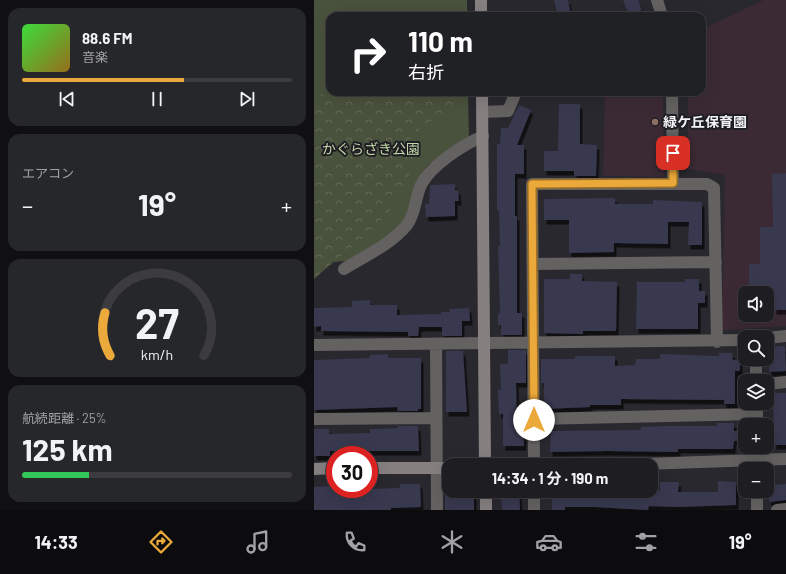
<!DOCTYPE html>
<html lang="ja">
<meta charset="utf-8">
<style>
:root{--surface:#1e1e22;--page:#26272a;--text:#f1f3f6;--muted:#a1a2a5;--line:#3c3c40;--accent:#eca93b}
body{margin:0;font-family:Barlow,"Noto Sans JP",sans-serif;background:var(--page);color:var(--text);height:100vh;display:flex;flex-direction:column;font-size:15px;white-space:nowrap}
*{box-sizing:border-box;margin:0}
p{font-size:13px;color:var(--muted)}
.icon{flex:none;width:22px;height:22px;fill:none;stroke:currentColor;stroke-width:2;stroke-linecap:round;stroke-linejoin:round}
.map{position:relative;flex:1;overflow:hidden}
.drawer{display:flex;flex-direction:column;gap:8px;padding:8px;background:#101013;width:314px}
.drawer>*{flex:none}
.top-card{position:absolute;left:12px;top:12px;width:380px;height:84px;border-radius:12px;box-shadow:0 4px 16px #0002,0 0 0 1px var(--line);background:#202124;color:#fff;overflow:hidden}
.controls{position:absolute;left:424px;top:286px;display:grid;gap:8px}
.controls a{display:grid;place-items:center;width:36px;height:36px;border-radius:8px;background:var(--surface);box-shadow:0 4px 16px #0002,0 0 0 1px var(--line);font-size:20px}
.speed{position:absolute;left:12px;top:446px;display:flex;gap:8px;font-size:20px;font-weight:700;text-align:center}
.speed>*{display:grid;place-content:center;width:52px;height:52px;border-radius:50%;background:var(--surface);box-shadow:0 4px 16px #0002,0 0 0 1px var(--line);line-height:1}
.speed .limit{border:6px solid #d22;background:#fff;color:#111}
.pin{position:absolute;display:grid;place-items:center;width:34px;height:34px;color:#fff;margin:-17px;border-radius:8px;box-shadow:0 2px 6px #0006}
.me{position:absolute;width:44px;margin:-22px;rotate:0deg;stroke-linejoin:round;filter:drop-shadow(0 0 3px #0008)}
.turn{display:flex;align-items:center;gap:14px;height:84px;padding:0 16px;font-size:18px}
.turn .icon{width:52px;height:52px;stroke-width:2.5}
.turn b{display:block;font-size:28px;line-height:34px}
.big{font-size:30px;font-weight:700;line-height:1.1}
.drawer .card{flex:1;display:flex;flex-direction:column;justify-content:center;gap:6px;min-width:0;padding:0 14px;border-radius:12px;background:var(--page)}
.drawer .dial{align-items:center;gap:0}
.dial svg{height:104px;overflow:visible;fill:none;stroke:var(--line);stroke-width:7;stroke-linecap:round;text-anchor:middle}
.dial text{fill:var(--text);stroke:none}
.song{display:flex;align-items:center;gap:12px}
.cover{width:48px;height:48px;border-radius:6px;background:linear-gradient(135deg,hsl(120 70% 55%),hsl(40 70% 35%))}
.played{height:4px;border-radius:2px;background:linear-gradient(90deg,var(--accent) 60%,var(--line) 60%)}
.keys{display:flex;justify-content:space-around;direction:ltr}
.heat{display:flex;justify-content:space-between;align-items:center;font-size:22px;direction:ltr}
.charge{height:6px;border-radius:3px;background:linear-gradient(90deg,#34c759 25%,var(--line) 0)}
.trip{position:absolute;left:128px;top:458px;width:216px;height:40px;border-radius:12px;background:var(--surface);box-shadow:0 4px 16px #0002,0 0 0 1px var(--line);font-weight:700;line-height:40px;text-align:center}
.tab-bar{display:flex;height:64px;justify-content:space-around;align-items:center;background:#0c0c0e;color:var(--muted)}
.tab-bar .icon{width:28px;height:28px}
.tab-bar .selected{color:var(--accent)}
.tab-bar b{font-size:18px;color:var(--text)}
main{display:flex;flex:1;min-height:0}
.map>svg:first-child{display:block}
</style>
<main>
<section class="drawer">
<div class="card">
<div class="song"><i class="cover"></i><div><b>88.6 FM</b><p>音楽</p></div></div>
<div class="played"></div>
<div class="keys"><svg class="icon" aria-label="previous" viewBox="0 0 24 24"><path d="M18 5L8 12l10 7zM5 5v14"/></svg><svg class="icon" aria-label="pause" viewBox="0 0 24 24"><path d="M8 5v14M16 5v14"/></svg><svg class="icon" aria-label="next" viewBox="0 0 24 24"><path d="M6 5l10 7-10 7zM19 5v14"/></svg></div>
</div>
<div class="card"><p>エアコン</p>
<div class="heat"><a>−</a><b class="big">19°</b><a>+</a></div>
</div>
<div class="card dial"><svg viewBox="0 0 100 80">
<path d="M14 69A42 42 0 1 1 86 69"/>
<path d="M14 69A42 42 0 0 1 10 36" stroke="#eca93b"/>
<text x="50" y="56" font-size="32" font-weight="700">27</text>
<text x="50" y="72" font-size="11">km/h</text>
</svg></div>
<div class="card"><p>航続距離 · 25%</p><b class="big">125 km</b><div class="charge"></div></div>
</section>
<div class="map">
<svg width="472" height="510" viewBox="0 0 472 510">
<defs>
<pattern id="forest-crowns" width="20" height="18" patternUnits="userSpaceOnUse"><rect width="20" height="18" fill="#49523c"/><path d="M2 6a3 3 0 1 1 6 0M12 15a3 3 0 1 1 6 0" fill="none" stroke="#646b59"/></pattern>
<filter id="shadow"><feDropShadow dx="2.5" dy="4.5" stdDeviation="0" flood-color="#0009"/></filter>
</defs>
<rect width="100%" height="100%" fill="#28282e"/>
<path fill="#3b2a34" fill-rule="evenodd" d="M450,0H472V326L408,330L411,175L374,169V92H388V29ZM431,293H453V315H431Z
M291,92H349L350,177L289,176Z"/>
<path fill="#49523c" d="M0,0H153V16H16V92H154L155,139L113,166L103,181L93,216L83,228L64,244L33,261L19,262L0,279Z"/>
<path fill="url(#forest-crowns)" d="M16,88V92H152V109C128,112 108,122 94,142C96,149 100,158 98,166C86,220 37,244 0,279V100Z"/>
<path fill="#39374f" filter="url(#shadow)" d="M240,0H254L257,16H244Z
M309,0H324L328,10L315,15Z
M245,104H266V144L283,145L282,176H260V171H230V151H244Z
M205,105L217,110L203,145H210V174H201V216H203V313H208V335H187V325H184V314L186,313L184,246H186L185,210H183V144H186L187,128H194Z
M472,173V310H460V303H453V293H435V264H446V227H459L458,174Z
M141,184V190H144L145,201H141V216L112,217L111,204H115L116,185Z
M301,198V204H339V200L388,202V245H374L375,222H354V244L300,243V252L255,253V220H230V199Z
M256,274H268V281L303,282L302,331H269V334L230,333V279H256Z
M371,279H385V291H391V303H384V329H322L323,282H371Z
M56,300V305H83V315L127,314V312H136V309L155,308L156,321H148V336H128V327H105L104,336H94V332L7,331V326L0,327V308L38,307V301Z
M471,346L472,371L455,372L454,347Z
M194,350H212V383H202L203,422H209L210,446H189V414H185L184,390H187L186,364H194Z
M132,351H149L153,412H132Z
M405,353H418L419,360H426V371H421V404H410V400L307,399V405H276V407L230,409V383H227V359H261V356H301V366L321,365L322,359H346V354L405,356Z
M74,354V358H107V409H104V411H84L83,407L0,410V360L56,358V355Z
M459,393H472V445H460Z
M403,423H420V431H424V441H420L419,449H364V452L293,451L236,452L237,431L327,430V427L347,426H403Z
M84,426H104L105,451H16V456H0V429H15V434L56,433V429L84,428Z
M404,481L422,482V505L363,507L335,506L334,510L281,507H251V510H238V491H346V482H365L364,492H404Z
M86,484H106L107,507L77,508V510H0V487L18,486L19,490L86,488Z
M472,484V500L455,502L453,485Z
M137,491H155L160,495V510H131V493H137Z
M187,491H205L206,510H188Z"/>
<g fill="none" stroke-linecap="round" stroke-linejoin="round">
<path stroke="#646161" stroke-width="12" d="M343,0L348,16
M358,92L359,183
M169,112L194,111L202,92
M219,264L402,262
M30,269C51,256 76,245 93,225C102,213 101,198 107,185C117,165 149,145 169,136
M453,338L472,336
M122,344L123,510
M0,345L431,340
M442,359V381
M453,384L472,382
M443,403V425
M0,419L122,418
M220,419L443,414
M443,447V469
M220,465L218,184H393L400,188L403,342
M302,465L472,459
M220,491V510
M443,491V510
M463,510L472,509"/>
<path stroke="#868081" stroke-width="12" d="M167,0V16
M168,92L171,465
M55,468H135
M0,469L21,468
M172,491V510"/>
</g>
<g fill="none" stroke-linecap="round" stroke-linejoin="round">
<g stroke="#996e26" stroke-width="10">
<path id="route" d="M220,420L218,184L359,183V153"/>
</g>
<use href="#route" stroke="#eca93b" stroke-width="7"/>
</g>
<circle fill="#8d6e63" stroke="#1f1e24" stroke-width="1.5" cx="341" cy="122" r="4"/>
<g text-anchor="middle" stroke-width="4" stroke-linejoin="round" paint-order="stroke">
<g font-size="14" font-weight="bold" fill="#f3f3f7" stroke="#1f1e24" text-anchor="start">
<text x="349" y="127">緑ケ丘保育園</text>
</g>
<g font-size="14" fill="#c1d7a5" stroke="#1f1e24">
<text x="57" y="154">かぐらざき公園</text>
</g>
</g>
</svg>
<div class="controls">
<a><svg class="icon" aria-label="sound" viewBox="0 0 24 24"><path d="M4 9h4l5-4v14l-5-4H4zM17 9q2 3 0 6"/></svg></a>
<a><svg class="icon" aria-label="search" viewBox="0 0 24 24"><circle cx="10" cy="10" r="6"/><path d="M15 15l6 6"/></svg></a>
<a><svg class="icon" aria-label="layers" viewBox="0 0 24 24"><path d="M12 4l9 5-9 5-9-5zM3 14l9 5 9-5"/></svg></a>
<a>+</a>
<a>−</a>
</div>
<div class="speed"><div class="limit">30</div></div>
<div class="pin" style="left:359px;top:153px;background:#d93025"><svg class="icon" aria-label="arrive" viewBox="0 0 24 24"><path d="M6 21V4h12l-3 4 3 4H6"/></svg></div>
<svg class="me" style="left:220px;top:420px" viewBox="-20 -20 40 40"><circle r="19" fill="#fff"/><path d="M0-13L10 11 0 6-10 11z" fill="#eca93b"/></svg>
<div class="trip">14:34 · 1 分 · 190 m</div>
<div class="top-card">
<div class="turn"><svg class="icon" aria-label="right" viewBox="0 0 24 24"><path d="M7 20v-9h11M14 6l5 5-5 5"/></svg><div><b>110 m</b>右折</div></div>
</div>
</div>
</main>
<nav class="tab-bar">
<b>14:33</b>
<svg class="icon selected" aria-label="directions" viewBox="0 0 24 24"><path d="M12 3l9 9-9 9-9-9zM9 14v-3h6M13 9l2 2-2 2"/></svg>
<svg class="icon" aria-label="music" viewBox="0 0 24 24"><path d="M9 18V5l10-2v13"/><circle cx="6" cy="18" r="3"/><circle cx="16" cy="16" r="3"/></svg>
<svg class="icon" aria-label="phone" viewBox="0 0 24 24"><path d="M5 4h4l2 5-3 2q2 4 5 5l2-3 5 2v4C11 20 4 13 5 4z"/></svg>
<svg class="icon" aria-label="climate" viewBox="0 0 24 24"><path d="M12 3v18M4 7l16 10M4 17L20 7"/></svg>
<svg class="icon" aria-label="car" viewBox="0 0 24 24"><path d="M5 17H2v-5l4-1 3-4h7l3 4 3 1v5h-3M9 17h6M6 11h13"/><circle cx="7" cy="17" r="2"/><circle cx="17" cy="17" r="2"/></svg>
<svg class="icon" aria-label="filters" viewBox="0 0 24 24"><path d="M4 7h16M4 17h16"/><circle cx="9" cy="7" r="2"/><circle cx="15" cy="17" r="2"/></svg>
<b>19°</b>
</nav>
